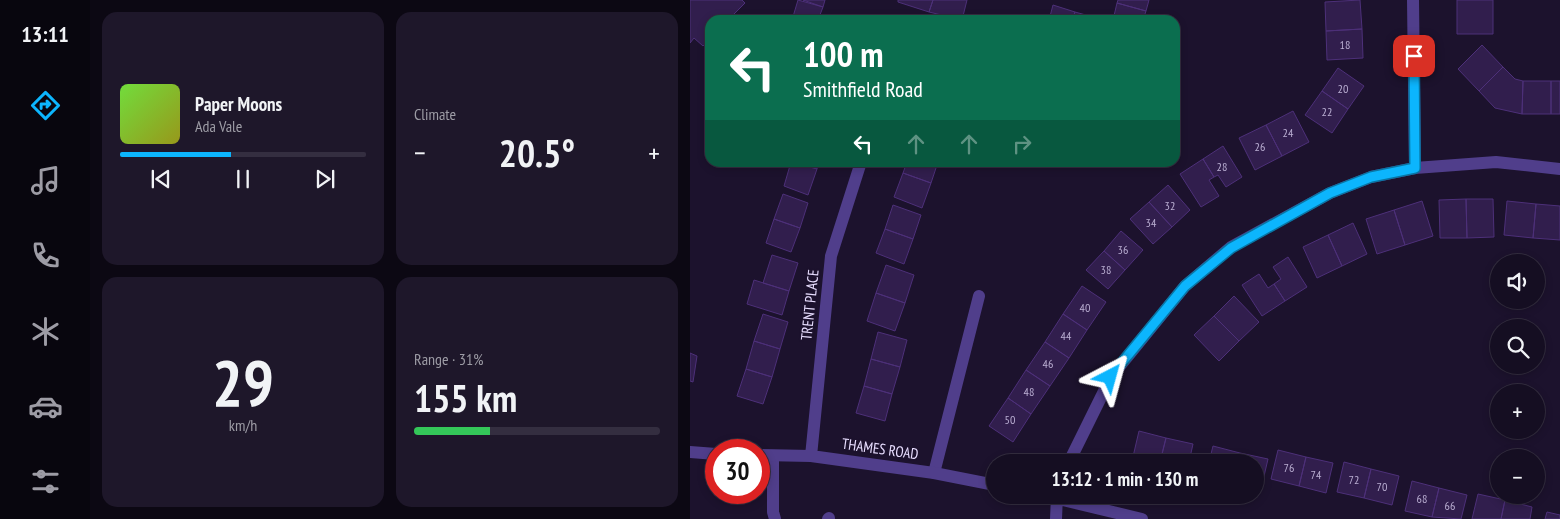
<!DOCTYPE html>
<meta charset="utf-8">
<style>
:root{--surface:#150e22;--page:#1e172a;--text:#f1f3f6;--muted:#9d9ca5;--line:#342e40;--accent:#0cb5fd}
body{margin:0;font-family:"PT Sans Narrow",sans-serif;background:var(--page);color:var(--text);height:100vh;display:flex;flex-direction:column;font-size:19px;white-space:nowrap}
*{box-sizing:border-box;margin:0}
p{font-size:16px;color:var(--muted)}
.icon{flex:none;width:28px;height:28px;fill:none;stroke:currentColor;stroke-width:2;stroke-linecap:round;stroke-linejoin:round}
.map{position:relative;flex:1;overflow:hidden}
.details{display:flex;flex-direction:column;gap:12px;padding:12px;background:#0c0813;width:600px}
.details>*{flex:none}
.top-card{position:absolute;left:15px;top:15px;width:475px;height:152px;border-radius:15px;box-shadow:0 2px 8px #0003,0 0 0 1px var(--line);background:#0b6e4f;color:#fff;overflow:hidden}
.controls{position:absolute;left:800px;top:254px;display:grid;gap:10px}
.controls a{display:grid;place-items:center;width:55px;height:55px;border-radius:50%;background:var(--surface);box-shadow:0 2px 8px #0003,0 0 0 1px var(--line);font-size:25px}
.speed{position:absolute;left:15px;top:439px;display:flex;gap:10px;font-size:25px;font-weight:700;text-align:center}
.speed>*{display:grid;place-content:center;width:65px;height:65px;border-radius:50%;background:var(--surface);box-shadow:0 2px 8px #0003,0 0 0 1px var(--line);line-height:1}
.speed .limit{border:8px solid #d22;background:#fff;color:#111}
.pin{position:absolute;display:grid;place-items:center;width:42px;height:42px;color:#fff;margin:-21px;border-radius:10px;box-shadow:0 2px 8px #0006}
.me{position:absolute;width:55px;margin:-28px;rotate:39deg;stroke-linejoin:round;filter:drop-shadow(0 0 4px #0008)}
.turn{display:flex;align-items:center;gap:18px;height:105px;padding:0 15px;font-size:22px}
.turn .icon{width:65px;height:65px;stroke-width:2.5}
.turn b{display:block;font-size:35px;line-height:42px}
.lanes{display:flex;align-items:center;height:48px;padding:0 15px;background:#0003;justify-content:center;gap:25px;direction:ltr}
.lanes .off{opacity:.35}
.big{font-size:38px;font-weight:700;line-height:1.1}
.details .card{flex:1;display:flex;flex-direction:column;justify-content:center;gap:8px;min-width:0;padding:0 18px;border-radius:15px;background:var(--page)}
.details .dial{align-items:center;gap:0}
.dial b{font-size:65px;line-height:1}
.song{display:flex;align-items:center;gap:15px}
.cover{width:60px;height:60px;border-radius:8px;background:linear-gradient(135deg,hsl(100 70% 55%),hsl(60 70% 35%))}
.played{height:5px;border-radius:2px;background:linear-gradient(90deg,var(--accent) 45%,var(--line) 45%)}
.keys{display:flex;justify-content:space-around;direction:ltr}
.heat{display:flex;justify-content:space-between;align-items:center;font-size:28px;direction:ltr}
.charge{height:8px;border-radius:4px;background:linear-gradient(90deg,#34c759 31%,var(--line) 0)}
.details .tiles{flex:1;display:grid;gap:12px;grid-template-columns:repeat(2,1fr)}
.trip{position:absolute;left:296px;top:454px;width:278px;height:50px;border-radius:25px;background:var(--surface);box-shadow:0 2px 8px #0003,0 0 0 1px var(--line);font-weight:700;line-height:50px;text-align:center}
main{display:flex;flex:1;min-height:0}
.menu{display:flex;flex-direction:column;width:90px;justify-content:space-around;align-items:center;background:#08060e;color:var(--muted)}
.menu .icon{width:35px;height:35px}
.menu .on{color:var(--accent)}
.menu b{font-size:22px;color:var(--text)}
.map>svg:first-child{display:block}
</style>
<main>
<nav class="menu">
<b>13:11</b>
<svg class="icon on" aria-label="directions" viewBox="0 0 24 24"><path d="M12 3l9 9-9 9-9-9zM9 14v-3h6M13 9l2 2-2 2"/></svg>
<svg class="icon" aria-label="music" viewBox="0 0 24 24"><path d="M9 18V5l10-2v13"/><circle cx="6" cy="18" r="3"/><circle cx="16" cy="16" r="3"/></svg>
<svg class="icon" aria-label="phone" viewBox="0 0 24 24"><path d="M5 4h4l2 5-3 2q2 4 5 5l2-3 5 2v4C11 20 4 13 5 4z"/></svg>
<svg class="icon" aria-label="climate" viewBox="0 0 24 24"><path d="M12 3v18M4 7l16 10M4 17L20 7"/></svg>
<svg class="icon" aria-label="car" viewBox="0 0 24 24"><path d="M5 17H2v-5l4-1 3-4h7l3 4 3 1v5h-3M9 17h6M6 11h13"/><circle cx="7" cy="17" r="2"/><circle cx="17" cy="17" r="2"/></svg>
<svg class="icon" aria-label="filters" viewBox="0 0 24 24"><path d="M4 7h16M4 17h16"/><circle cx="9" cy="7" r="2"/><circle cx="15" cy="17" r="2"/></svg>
</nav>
<section class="details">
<div class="tiles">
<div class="card">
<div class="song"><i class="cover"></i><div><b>Paper Moons</b><p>Ada Vale</p></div></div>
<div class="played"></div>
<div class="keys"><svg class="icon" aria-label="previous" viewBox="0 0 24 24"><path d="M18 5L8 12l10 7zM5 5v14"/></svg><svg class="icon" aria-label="pause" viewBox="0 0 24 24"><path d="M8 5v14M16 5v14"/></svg><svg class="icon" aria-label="next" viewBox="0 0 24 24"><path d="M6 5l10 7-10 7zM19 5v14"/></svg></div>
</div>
<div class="card"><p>Climate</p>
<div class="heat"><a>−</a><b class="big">20.5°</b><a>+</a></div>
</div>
<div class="card dial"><b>29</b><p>km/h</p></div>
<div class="card"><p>Range · 31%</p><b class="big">155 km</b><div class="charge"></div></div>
</div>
</section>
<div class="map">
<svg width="870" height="519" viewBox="0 0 870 519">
<rect width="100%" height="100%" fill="#1c122d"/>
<path fill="#311e4d" stroke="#4d3079" d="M0,0H52L55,3L38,20H20V39L13,46L4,38L0,43Z
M108,0L133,7L128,20H102Z
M113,0H135L133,7Z
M208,0H243L239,12L208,2Z
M243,0H277L272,20L239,12Z
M428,0H459L456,11L427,3Z
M670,0L672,29L636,31L635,2Z
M767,0H803V34H767Z
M427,3L456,11L453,20H423Z
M363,5L385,12L382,20H359Z
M385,12L403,17L402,20H382Z
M672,29L673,58L637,60L636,31Z
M792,45L813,67L789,91L768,69Z
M813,67L825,79L833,81L832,114L805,108L789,91Z
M648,68L674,86L658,109L632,91Z
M833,81H861V114H832Z
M861,81H870V114H861Z
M632,91L658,109L642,133L615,115Z
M603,111L619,142L592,156L576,125Z
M576,125L592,156L565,170L549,138Z
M533,146L552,177L536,187L528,175L524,177L513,159Z
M513,159L524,177L519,180L529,196L511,207L490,174Z
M101,162L127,169L118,195L94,186Z
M108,162H129L127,169Z
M217,162H248L241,183L213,173Z
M213,173L241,183L232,208L204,197Z
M478,185L500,210L482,227L459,202Z
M93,194L118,203L110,228L84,219Z
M776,199L777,238H750L749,200Z
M776,199H803L804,237L777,238Z
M732,201L743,236L715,245L704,210Z
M817,201L846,204L843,238L814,235Z
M459,202L482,227L463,244L440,219Z
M846,204L870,206V240L843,238Z
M203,205L231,215L223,239L195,229Z
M704,210L715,245L687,254L676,219Z
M84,219L110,228L101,252L76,243Z
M663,223L677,254L652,266L638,235Z
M195,229L223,239L214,264L186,253Z
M431,231L453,250L435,270L414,251Z
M638,235L652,266L627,278L613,247Z
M414,251L435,270L418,289L396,270Z
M82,255L108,263L99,291L73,283Z
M598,257L617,287L595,301L584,284L591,279L583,267Z
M196,265L224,275L215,303L186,293Z
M569,274L578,288L584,284L595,301L572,316L552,285Z
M64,280L99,291L92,315L57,304Z
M392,286L416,302L397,330L373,314Z
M186,293L215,303L205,331L177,321Z
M544,296L569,322L549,341L524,316Z
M73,314L98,322L90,349L64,341Z
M373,314L397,330L379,358L355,342Z
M524,316L549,341L529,361L504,335Z
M188,332L217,340L210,367L181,359Z
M64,341L90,349L82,377L56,369Z
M355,342L379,358L360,386L336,370Z
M0,353L7,356L3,382L0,381Z
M181,359L210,367L202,394L174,386Z
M56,369L82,377L73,404L47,396Z
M336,370L360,386L341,414L318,398Z
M174,386L202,394L195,421L166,413Z
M318,398L341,414L323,442L299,426Z
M449,431L476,438L470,462L442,461Z
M476,438L503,444L499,462H470Z
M523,446L550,453L548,462H519Z
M588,450L616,457L609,486L581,479Z
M550,453L578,459L571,489L565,487V462H548Z
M616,457L643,463L636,493L609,486Z
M654,462L681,469L674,498L647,492Z
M681,469L709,476L702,505L674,498Z
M722,481L749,488L742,517L715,511Z
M749,488L777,495L771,519L742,517Z
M788,494L815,500L811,519H782Z
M815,500L842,507L840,519H811Z
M857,512L870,515V519H855Z"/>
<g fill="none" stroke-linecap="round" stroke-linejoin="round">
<path stroke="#503e8b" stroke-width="12" d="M83,456V512L85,519
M244,473L289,296
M138,519L139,518"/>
<path stroke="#503e8b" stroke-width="12" d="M723,0L725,168
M0,452L26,454
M69,455L121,456L244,473L305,485
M121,456L141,256L171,162
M379,462L421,377L495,286L541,247L640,193L681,177L725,168L806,162L870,169
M352,495L452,519
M366,519L367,495"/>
</g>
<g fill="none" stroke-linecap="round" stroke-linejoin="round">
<g stroke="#0876a4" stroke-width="12">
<path id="route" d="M420,377L495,286L541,248L640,193L681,177L725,168L724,56"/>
</g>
<use href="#route" stroke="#0cb5fd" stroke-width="9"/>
</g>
<g text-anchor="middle" stroke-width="4" stroke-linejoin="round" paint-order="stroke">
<g font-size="12" fill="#baaed2">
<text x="655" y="49">18</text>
<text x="653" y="93">20</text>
<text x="637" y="116">22</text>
<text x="598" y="137">24</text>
<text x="570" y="151">26</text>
<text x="532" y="171">28</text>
<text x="480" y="210">32</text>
<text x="461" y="227">34</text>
<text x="433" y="254">36</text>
<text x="416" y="274">38</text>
<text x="395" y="312">40</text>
<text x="376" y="340">44</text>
<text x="358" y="368">46</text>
<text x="339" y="396">48</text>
<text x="320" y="424">50</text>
<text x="599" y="472">76</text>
<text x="626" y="479">74</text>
<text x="664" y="484">72</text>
<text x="692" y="491">70</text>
<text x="732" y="503">68</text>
<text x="760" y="510">66</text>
</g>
<g font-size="15" fill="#e8deff" stroke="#1c122d">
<text transform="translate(120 305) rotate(-84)" y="5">TRENT PLACE</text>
<text transform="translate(190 449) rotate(8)" y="5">THAMES ROAD</text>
</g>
</g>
</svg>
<div class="controls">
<a><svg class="icon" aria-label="sound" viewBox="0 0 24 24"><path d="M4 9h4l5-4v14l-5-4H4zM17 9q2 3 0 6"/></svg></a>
<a><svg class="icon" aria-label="search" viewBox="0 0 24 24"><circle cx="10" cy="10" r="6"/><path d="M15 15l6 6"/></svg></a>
<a>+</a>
<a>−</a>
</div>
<div class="speed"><div class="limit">30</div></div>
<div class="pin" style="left:724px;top:56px;background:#d93025"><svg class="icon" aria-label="arrive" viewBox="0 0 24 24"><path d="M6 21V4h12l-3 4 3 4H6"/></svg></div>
<svg class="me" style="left:420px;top:377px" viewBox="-20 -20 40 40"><path d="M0-17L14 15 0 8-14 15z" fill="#0cb5fd" stroke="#fff" stroke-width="4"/></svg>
<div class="trip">13:12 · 1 min · 130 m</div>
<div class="top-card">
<div class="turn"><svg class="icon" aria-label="left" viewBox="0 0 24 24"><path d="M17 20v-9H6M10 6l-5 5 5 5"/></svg><div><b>100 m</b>Smithfield Road</div></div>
<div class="lanes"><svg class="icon" aria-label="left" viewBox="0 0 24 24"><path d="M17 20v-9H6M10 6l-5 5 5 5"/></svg><svg class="icon off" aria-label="ahead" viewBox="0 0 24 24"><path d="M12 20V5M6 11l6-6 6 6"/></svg><svg class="icon off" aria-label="ahead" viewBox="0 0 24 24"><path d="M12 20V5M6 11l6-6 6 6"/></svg><svg class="icon off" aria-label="right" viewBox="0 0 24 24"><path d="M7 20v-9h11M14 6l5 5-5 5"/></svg></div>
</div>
</div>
</main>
